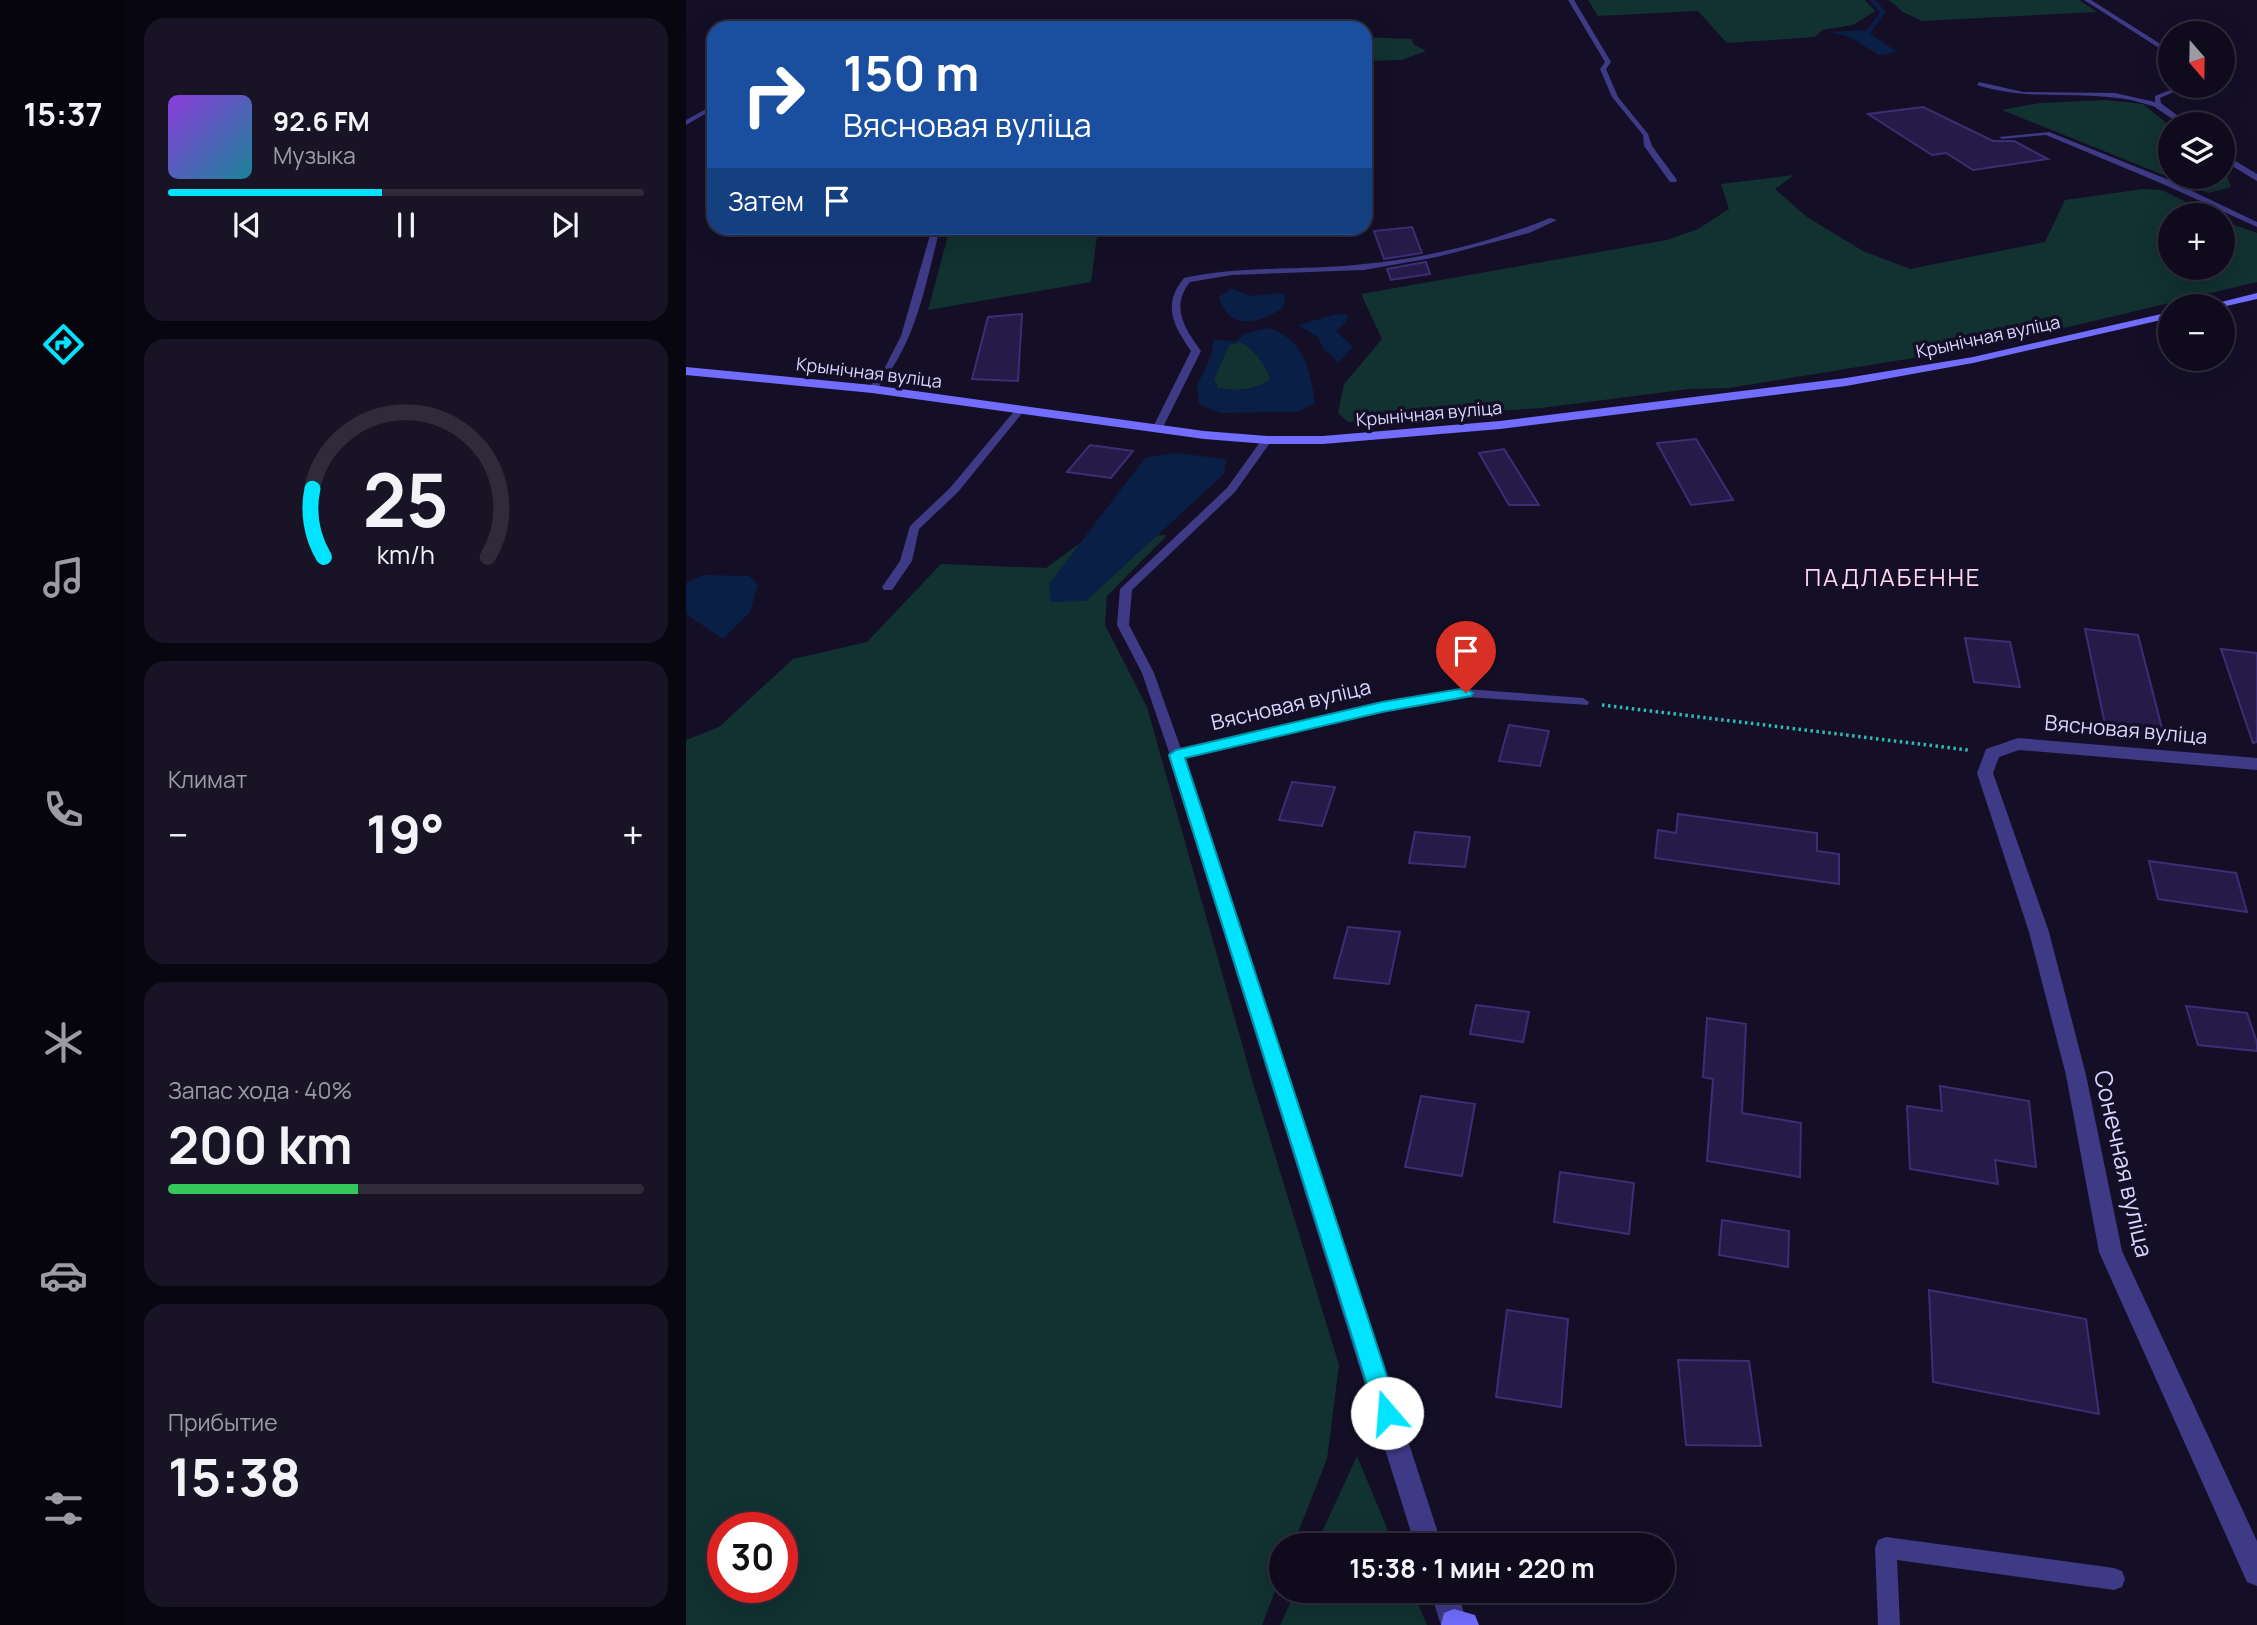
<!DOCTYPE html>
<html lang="ru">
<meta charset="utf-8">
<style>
:root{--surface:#0f0b1d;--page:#181426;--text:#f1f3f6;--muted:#9b9ba4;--line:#2f2b3b;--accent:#02e3ff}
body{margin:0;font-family:Manrope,sans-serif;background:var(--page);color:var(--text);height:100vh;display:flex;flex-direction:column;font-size:26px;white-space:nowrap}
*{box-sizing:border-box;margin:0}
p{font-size:23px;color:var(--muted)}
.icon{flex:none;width:38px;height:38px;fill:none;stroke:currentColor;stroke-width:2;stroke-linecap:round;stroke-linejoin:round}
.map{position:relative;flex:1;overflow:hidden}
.sheet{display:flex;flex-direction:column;gap:18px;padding:18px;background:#080610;width:560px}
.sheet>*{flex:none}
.banner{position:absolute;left:21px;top:21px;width:665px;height:214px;border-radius:21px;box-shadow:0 7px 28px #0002,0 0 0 2px var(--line);background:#1a4fa0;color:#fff;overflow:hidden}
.needle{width:46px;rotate:160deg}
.buttons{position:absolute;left:1472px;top:21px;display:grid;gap:14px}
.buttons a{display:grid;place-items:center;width:77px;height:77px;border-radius:50%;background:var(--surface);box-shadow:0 7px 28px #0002,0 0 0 2px var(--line);font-size:35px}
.speed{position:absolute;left:21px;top:1512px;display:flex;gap:14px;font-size:35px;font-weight:700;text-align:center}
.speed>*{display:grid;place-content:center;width:91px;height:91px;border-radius:50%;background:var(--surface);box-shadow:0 7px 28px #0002,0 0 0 2px var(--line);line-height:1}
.speed .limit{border:10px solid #d22;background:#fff;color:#111}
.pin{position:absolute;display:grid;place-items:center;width:60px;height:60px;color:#fff;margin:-72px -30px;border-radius:50% 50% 50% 0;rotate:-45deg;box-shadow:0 0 7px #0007}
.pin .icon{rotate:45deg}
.me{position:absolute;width:77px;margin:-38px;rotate:342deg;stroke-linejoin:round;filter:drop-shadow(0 0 5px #0008)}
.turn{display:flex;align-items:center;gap:24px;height:147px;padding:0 21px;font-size:32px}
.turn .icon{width:91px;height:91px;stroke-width:2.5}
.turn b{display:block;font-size:49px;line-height:60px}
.then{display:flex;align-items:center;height:66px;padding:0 21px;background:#0003;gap:14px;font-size:26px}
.big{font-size:52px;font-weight:700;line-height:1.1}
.sheet .card{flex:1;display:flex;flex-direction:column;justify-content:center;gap:10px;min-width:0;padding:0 24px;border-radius:21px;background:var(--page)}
.sheet .dial{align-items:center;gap:0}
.dial svg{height:182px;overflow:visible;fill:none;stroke:var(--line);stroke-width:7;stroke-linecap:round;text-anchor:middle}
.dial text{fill:var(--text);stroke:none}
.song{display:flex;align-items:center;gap:21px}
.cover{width:84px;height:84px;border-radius:10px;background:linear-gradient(135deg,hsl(270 70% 55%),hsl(190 70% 35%))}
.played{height:7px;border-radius:4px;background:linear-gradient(90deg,var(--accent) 45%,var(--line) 45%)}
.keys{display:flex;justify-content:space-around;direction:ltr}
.heat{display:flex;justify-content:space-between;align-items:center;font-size:38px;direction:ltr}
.charge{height:10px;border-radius:5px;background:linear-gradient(90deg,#34c759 40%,var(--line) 0)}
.trip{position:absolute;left:583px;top:1533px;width:406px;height:70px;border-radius:35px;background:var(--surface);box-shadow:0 7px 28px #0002,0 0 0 2px var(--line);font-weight:700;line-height:70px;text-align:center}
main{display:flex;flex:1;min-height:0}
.dock{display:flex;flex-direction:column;width:126px;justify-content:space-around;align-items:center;background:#06040c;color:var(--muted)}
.dock .icon{width:49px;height:49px}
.dock .current{color:var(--accent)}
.dock b{font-size:32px;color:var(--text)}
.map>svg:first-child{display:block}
</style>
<main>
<nav class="dock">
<b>15:37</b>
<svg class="icon current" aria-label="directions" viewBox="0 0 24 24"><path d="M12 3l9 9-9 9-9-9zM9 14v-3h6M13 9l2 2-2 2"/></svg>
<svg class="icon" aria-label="music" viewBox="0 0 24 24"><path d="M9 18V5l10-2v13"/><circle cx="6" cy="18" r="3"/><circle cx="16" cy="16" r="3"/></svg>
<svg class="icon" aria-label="phone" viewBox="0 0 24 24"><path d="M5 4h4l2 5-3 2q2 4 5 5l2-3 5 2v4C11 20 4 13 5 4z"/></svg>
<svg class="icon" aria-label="climate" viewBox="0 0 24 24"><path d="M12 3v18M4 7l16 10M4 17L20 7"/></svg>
<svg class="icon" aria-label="car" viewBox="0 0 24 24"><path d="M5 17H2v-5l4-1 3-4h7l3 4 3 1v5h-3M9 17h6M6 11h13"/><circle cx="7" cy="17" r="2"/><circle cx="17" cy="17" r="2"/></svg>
<svg class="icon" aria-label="filters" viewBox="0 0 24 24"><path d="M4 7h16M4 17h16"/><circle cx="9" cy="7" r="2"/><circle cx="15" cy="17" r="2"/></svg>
</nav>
<section class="sheet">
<div class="card">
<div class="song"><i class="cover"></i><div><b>92.6 FM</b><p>Музыка</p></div></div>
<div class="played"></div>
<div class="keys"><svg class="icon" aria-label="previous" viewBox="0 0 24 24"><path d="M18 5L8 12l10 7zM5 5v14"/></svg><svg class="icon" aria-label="pause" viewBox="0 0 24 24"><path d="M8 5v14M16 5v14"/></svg><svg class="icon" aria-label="next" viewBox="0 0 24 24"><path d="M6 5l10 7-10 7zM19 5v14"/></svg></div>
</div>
<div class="card dial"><svg viewBox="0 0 100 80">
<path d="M14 69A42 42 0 1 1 86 69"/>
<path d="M14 69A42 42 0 0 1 9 39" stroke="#02e3ff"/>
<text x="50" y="56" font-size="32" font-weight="700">25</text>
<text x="50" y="72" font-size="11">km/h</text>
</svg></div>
<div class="card"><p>Климат</p>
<div class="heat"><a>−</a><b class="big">19°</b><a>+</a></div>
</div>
<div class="card"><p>Запас хода · 40%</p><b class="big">200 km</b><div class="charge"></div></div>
<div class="card"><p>Прибытие</p><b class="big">15:38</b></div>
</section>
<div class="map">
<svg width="1571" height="1625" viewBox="0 0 1571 1625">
<rect width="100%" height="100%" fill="#140f27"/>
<path fill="#123131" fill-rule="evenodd" d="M902,0H1179L1189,11L1167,25L1136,30L1129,37L1041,43L1012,11L912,16Z
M1203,0H1393L1411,12L1236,21L1217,12Z
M679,37L726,39L727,44L740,51L716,60L679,61Z
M1419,100L1457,104L1484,126V177H1536L1537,166L1545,187L1522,193L1316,110L1354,103Z
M1108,175L1089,189L1121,217L1177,251L1224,269L1359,242L1379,200L1457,189L1476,190L1526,215H1484V268H1536L1537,221L1571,233V282L1307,345L1043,388L1003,389L855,408L662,422L652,413L658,384L696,339L675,294L981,240L1012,229L1043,209L1035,184Z
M264,228H412L405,282L242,310Z
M554,342C567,348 582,366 584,380C567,390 551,392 532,388L528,379L543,344Z
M415,528L457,536L481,535L421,596L419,625L461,707L567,1083L653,1365L641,1459L607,1545H595V1576L576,1625H0V740L33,727L107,659L181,642L255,564L360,568ZM37,1528H96V1587H37Z
M671,1456L708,1545H630Z
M610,1591H727L741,1625H594Z"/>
<path fill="#0a1f46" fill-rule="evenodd" d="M1177,30L1182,32L1211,52L1193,55L1164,37L1145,32Z
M545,289L566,296L596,293L599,297L597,308C572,324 543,331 533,297Z
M651,314L662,315L660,322L650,331L667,347L651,364L648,357L638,350L632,337L612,325Z
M583,328C619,341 624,370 629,403L611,412L534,413L513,404L511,386L525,356L528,340L550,341L560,333ZM554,342C567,348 582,366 584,380C567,390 551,392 532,388L528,379L543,345Z
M489,453L540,459L538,474L400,601L365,602L363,584L459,458Z
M18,575L63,576L72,585L64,612L37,639L0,614V583Z"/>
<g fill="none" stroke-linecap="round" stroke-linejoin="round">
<path stroke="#0a1f46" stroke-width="4.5" d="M1182,32L1197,12L1186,0"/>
</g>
<path fill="#251b48" stroke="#3c2d74" stroke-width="2" d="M1237,107L1307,141H1328L1362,159L1287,170L1260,153L1246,155L1182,114Z
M726,227L736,253L698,259L688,231Z
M740,262L744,274L705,280L701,269Z
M336,314L332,381L286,379L302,317Z
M1010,439L1047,500L1005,505L971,443Z
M404,445L447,451L425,478L381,472Z
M818,449L853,505H823L793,453Z
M1399,629L1452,635L1478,736L1420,729Z
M1279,638L1324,642L1334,687L1288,682Z
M1535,649L1571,653V742L1567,743Z
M823,725L863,731L854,766L813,761Z
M606,782L649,787L636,826L593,820Z
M992,814L1131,833V851L1153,854V884L969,858L972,830L990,833Z
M729,832L784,837L779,867L723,863Z
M1463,861L1550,873L1561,912L1472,899Z
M662,927L714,932L703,984L648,978Z
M790,1005L843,1012L837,1042L784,1034Z
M1500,1006L1561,1013L1571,1043V1051L1512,1045Z
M1021,1018L1060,1024L1056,1113L1115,1123L1114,1177L1021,1161L1027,1079L1017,1077Z
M1254,1086L1343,1101L1350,1167L1309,1160L1312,1184L1224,1169L1221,1106L1256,1111Z
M735,1096L789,1104L776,1176L719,1167Z
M874,1172L948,1183L943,1234L868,1222Z
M1036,1220L1103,1231L1102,1267L1033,1255Z
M1243,1290L1400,1319L1413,1414L1247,1382Z
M821,1310L882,1319L875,1407L810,1397Z
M992,1360L1063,1361L1075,1446L1000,1445Z"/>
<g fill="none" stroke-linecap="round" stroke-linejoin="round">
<path stroke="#2fbab3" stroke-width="3.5" stroke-dasharray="2.5 3.5" stroke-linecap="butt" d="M916,705L1282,750"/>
<path fill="#3e3a86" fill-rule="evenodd" d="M882,0H888L925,62L920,69L932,97L962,134L966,146L991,180L990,182H984L958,146L957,135L926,97L914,69L919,62Z
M1398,0H1405L1484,50V55Z
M1293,82L1337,92L1429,93L1469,102V96L1494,86H1502L1474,98L1476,106L1473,108C1459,104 1446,99 1431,98C1381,91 1342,101 1291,85Z
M24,107L26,110L0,125V120Z
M1363,132L1483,180L1571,222V227L1477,184L1360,135L1316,139L1313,137Z
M864,218L871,220L843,233L751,257L678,270L546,275L504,282C484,307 499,329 515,351L476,429L471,432L466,429L505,351C487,325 476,305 498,278C558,265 618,271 678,264C741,258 806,242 864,218Z
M246,228H254C239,286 230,345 189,391H183L181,389L196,373L215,336Z
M330,409L338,411L272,492L233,529L226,561L206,590H198L196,587L214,561L224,526L264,488Z
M581,437L586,440L549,492L446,590L443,625L468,673L495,749L696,703L780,689L897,698L903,702L902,705L780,697L696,711L490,760L485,758L456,673L431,625L434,589L541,488L577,438Z
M1200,1537L1428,1568L1436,1571L1439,1579L1436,1587L1428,1590L1211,1560L1214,1625H1192L1189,1548L1192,1540Z"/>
<path fill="#3e3a86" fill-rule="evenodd" d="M1470,104H1476L1503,124H1494L1470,108Z
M1536,153L1571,174V181L1536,160Z
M1332,738L1571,758V770L1333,750L1313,757L1307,773L1363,932L1400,1075L1436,1251L1571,1541V1586L1561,1582L1413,1252L1380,1075L1343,932L1291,773L1300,749Z
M490,749L498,755L756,1545H729L482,755Z
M744,1591H772L781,1625H755Z"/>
<path fill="#726dff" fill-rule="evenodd" d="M1571,293V299L1536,307L1519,306Z
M1484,312V318L1287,363L1160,386L814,429L637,444H581L518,439L186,393L0,375V367L186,385L518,431L581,436H637L814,421L1160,378L1287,357Z
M768,1609L789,1615L793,1625H755L758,1613Z"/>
</g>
<path fill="#02e3ff" stroke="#0194a6" stroke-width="2" d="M780,688L787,693L785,696L696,712L499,758L713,1413L709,1422L701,1425L693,1422L690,1413L483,755L490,750L696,702Z"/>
<g text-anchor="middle" stroke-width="7" stroke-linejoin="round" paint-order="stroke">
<g font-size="18" fill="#dbd6ff" stroke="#140f27">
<text transform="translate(1302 337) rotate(-12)" y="6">Крынічная вуліца</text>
<text transform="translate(183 373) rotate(7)" y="6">Крынічная вуліца</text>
<text transform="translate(743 414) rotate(-5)" y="6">Крынічная вуліца</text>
</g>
<g font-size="21" fill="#dbd6ff" stroke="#140f27">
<text transform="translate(605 705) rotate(-13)" y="7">Вясновая вуліца</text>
<text transform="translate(1440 730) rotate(5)" y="7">Вясновая вуліца</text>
</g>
<g font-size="24" letter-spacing="2" fill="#ffd8f0" stroke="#140f27">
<text x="1207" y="586">ПАДЛАБЕННЕ</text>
</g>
<g font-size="24" fill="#dbd6ff" stroke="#140f27">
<text transform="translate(1437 1164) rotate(77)" y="8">Сонечная вуліца</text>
</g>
</g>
</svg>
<div class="buttons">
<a><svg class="needle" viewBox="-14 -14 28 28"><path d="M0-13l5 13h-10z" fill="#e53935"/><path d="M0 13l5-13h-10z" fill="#9b9ba4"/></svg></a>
<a><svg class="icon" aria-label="layers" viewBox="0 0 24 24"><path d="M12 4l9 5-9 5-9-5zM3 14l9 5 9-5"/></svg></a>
<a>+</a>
<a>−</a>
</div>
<div class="speed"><div class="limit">30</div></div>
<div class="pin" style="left:780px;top:693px;background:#d93025"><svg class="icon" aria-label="arrive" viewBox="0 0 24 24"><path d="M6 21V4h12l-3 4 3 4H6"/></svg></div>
<svg class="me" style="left:701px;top:1413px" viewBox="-20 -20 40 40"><circle r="19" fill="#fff"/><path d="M0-13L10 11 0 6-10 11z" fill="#02e3ff"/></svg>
<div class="trip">15:38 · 1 мин · 220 m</div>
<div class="banner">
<div class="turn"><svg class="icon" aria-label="right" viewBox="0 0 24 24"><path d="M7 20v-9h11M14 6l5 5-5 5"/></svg><div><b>150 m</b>Вясновая вуліца</div></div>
<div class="then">Затем<svg class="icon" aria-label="arrive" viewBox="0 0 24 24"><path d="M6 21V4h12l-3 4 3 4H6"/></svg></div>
</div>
</div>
</main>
